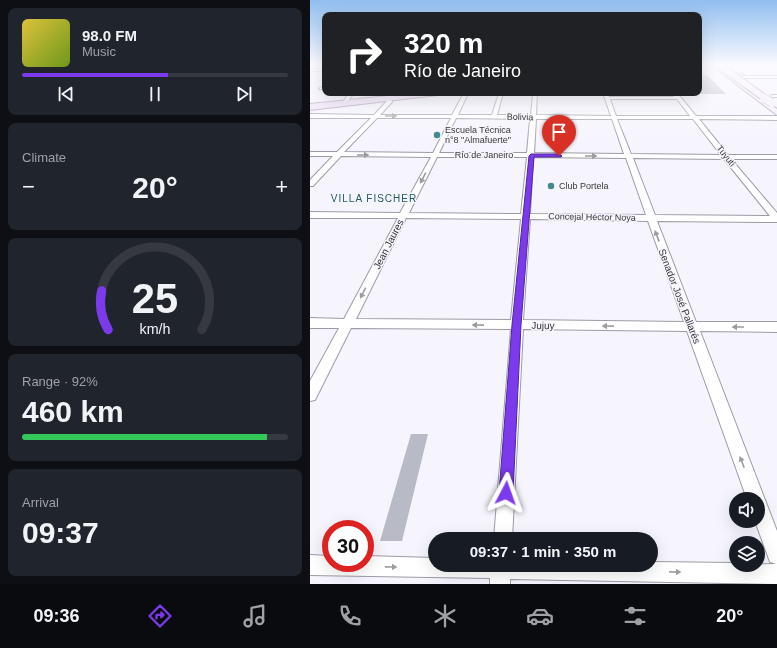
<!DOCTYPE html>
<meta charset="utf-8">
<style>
:root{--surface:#171b24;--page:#20242c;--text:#f1f3f6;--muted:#9ea1a6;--line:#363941;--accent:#7c3aed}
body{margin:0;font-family:Helvetica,sans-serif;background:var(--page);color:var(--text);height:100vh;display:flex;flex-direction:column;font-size:15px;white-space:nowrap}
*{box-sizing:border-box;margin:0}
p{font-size:13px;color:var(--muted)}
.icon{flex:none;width:22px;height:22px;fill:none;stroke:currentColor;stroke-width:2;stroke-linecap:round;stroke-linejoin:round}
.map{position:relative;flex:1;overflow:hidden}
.details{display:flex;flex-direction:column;gap:8px;padding:8px;background:#0d0f14;width:310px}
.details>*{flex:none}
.banner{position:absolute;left:12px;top:12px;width:380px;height:84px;border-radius:8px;box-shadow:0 4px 16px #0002;background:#202124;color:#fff;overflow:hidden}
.buttons{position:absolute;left:419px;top:492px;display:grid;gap:8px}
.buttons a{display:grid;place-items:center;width:36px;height:36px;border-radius:50%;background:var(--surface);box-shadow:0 4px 16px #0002;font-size:20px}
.speed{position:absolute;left:12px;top:520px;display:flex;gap:8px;font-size:20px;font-weight:700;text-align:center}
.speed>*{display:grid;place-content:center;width:52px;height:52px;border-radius:50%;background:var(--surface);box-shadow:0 4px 16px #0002;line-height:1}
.speed .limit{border:6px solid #d22;background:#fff;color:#111}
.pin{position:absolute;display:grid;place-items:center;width:34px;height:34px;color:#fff;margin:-41px -17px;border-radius:50% 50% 50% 0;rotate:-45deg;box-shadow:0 0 4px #0007}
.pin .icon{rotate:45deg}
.me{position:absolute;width:44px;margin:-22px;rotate:4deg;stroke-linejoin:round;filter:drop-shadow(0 0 3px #0008)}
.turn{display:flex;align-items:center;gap:14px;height:84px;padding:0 16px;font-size:18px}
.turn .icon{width:52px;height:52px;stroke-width:2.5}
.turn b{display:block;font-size:28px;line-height:34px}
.big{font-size:30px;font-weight:800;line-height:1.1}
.details .tile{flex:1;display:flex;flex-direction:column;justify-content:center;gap:6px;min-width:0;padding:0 14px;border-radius:8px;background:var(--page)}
.details .dial{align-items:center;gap:0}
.dial svg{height:104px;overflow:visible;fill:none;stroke:var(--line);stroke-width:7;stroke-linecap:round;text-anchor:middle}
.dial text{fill:var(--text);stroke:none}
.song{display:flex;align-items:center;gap:12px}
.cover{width:48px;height:48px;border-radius:6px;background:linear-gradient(135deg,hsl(50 70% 55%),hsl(80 70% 35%))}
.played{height:4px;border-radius:2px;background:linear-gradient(90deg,var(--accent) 55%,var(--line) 55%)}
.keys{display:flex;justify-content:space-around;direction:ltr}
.heat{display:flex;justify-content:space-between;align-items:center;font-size:22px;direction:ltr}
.charge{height:6px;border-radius:3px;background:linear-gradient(90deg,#34c759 92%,var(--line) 0)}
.trip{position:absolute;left:118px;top:532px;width:230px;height:40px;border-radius:20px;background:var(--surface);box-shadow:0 4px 16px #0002;font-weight:800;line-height:40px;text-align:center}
.tabs{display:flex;height:64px;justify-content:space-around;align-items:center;background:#090b0e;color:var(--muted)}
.tabs .icon{width:28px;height:28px}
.tabs .on{color:var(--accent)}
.tabs b{font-size:18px;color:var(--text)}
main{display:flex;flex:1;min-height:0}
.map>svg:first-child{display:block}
</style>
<main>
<section class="details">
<div class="tile">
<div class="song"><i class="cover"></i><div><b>98.0 FM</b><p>Music</p></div></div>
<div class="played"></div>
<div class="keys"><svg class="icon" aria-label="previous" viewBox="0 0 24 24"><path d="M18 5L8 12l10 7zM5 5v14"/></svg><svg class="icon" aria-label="pause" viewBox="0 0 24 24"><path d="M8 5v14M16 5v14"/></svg><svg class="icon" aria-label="next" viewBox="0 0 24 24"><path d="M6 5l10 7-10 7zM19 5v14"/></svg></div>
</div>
<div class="tile"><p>Climate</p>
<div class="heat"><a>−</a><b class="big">20°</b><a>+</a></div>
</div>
<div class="tile dial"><svg viewBox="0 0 100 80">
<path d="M14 69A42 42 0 1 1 86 69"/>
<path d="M14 69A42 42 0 0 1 9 39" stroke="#7c3aed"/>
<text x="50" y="56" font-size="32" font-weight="700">25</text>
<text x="50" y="72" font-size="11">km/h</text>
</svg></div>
<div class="tile"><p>Range · 92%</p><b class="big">460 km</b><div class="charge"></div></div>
<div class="tile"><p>Arrival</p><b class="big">09:37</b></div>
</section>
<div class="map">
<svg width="467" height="584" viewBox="0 0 467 584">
<rect width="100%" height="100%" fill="#f6f5fe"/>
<path fill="#b8bbc5" d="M389,75L398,76L416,94H389Z
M101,434H118L92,541H70Z"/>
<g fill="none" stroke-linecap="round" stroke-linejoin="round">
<g stroke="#9d9ba5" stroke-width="2.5">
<path id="service" d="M409,66H421L422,67H408Z
M421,74H433L434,75H420Z"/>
</g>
<g stroke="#9d9ba5" stroke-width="2">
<path id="minor" d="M0,69H15V71H0Z
M420,76H467V78H418Z
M11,87H15V89H9Z
M39,93H44L38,101H34Z
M154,93H158L148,115H182L189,93H193L187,115H221L223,93H227L226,115L301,116L293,93H297L299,97H364L362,93H367L386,116H467V120L389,119L418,155H467V159H421L467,213V222L347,221L386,322H467V332L390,331L467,531V584L200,579V584H180V578L0,575V555L21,556V563H55V556L125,558V565H341V562L426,563V565L466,564L460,562L445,521H448V499H437L377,331L213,329L202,539H184L201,329L41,328L5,400L0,401V381L29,328H0V318L34,319L88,218H0V212L90,213L121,157L31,156L3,186H0V180L23,156H0V152H27L61,118H0V114L64,115L76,102L77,98L79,97L81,98L82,102L70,115H142ZM300,99H367L380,116H306ZM67,118H141L123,153L34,152ZM146,118L220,119L217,153H129ZM226,119H302L314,154L224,153ZM307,119H383L411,155L321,154ZM127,157H217L211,214L99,213ZM223,157L316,158L336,215L220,214ZM323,158L414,159L460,216L345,215ZM96,218L211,219L201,320L46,319ZM220,219L338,221L374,322L213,320Z
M462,95H467V97H460Z"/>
</g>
<g stroke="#9d9ba5" stroke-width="2">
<path id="secondary" d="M401,65H407L467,109V115Z"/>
</g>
<g stroke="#a895b2" stroke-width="2">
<path id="primary" d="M106,93H132L128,95L0,110V104Z"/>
</g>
<use href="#service" fill="#fff" fill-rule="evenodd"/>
<use href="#minor" fill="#fff" fill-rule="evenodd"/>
<use href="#secondary" fill="#f7eefb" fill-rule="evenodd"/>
<use href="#primary" fill="#efdef7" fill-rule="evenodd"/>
<g stroke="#9d9ba5" stroke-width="8" stroke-linecap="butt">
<path id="secondary-bridge-far1" d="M409,65L456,99"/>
</g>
<g stroke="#9d9ba5" stroke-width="9" stroke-linecap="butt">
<path id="secondary-bridge" d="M454,98L462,103"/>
</g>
<use href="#secondary-bridge-far1" stroke="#f7eefb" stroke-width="6"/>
<use href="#secondary-bridge" stroke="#f7eefb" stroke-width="8"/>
</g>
<defs><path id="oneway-solid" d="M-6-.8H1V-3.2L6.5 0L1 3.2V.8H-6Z"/></defs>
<g fill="#9c9b9d">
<use href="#oneway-solid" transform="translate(81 116)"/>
<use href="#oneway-solid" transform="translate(53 155)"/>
<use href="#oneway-solid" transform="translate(281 156)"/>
<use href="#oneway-solid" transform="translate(113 178) rotate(118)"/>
<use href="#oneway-solid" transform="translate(347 236) rotate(-111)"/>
<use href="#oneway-solid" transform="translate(53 293) rotate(117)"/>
<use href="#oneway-solid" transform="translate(168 325) rotate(-179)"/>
<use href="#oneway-solid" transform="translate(298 326) rotate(-179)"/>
<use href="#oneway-solid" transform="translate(428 327) rotate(180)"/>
<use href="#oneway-solid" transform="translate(432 462) rotate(-111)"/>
<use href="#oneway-solid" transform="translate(81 567) rotate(1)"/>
<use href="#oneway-solid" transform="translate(365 572) rotate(1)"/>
</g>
<linearGradient id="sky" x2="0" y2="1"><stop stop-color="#90beef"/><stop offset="0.44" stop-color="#fbfaff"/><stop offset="1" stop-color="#fbfaff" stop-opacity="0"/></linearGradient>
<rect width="467" height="147" fill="url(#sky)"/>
<path fill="#7c3aed" stroke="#51269a" d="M249,154L252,156L251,157H224L211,325L203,493L201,498L196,500L191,498L189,493L202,325L219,156L221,154Z"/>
<g fill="#428a8e" stroke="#f6f5fe" stroke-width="1.5">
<circle cx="127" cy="135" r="4"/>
<circle cx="241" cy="186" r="4"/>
</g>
<g text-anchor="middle" stroke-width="3" stroke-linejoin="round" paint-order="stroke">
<g font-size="9" fill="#38373b" stroke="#f6f5fe">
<text transform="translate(210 117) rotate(1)" y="3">Bolivia</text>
<text x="174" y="158">Río de Janeiro</text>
<text transform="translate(416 156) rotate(51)" y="3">Tuyutí</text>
<text transform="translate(282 217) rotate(1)" y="3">Concejal Héctor Noya</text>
</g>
<g font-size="9" fill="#38373b" stroke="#f6f5fe" text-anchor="start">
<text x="135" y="133">Escuela Técnica<tspan x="135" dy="10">n°8 "Almafuerte"</tspan></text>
<text x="249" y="189">Club Portela</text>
</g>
<g font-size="10" letter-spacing="1" fill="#225c60" stroke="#f6f5fe">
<text x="64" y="202">VILLA FISCHER</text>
</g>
<g font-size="10" fill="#38373b" stroke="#f6f5fe">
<text transform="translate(78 244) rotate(-63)" y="4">Jean Jaures</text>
<text transform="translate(370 296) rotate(69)" y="4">Senador José Pallarés</text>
<text transform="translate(233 325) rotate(1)" y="4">Jujuy</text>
</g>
</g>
</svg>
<div class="buttons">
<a><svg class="icon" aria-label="sound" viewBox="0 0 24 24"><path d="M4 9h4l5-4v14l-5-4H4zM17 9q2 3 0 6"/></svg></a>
<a><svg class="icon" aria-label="layers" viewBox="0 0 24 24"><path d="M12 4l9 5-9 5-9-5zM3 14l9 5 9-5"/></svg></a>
</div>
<div class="speed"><div class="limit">30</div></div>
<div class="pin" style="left:249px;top:156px;background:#d93025"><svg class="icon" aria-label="arrive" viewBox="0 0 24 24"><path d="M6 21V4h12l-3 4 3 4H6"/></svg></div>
<svg class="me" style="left:196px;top:493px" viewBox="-20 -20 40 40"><path d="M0-17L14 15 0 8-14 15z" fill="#7c3aed" stroke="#fff" stroke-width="4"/></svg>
<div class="trip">09:37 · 1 min · 350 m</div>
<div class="banner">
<div class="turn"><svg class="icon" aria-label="right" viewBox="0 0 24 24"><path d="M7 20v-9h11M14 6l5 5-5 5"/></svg><div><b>320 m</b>Río de Janeiro</div></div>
</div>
</div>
</main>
<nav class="tabs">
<b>09:36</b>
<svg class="icon on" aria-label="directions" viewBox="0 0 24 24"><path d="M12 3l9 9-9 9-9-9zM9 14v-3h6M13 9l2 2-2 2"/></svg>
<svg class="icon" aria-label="music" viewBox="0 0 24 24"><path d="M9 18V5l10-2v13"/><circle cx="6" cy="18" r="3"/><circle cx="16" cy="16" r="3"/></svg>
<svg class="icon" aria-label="phone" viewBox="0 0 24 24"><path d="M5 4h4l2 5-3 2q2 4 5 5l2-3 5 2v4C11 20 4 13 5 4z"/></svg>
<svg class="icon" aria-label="climate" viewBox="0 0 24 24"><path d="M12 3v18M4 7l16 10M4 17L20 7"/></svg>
<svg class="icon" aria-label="car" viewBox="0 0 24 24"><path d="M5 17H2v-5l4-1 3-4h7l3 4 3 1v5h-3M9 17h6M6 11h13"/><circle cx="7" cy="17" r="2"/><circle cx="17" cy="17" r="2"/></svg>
<svg class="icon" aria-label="filters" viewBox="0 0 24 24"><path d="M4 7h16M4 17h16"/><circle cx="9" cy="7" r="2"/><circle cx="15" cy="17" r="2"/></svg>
<b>20°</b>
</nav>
